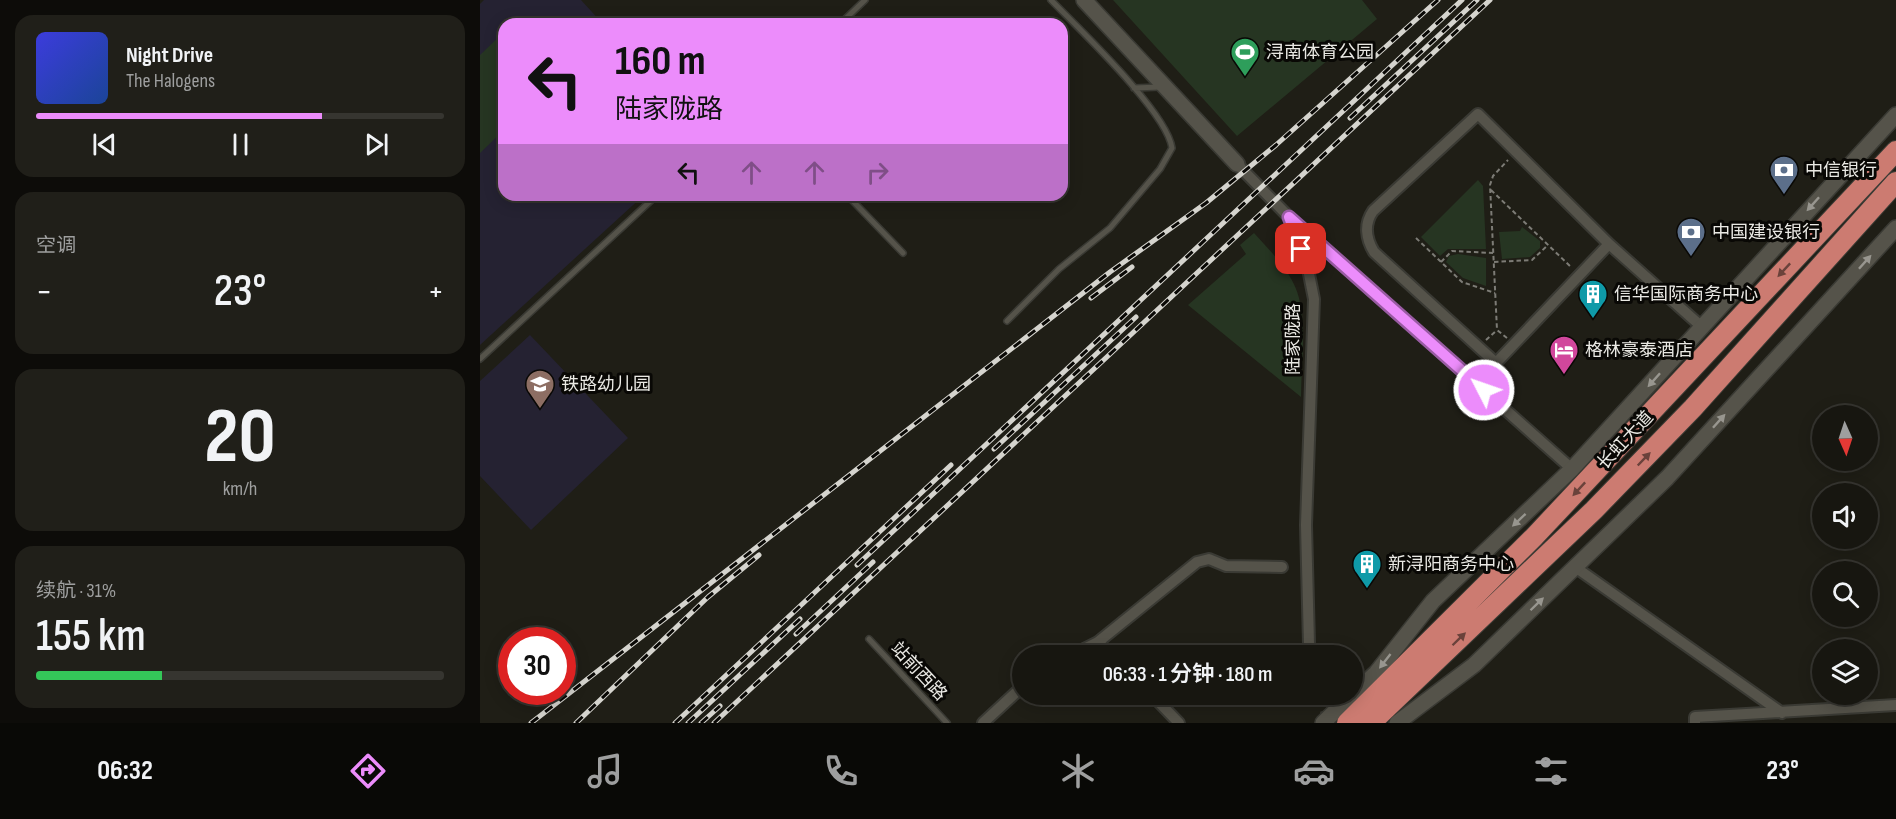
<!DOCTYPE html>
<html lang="zh">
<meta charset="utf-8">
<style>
:root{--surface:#171610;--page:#201f19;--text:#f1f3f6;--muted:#9e9f9f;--line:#363530;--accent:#ec8cfb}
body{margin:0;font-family:"Sofia Sans Condensed","Noto Sans SC",sans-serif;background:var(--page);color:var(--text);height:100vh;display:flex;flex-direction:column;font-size:22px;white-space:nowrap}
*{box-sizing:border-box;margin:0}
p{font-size:20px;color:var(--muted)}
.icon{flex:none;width:33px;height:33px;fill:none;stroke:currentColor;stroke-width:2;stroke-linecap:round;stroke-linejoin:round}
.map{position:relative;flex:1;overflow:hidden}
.panel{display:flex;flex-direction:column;gap:15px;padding:15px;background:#0d0c09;width:480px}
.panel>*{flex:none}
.hud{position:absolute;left:18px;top:18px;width:570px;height:183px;border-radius:18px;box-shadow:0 3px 15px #0003,0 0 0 2px var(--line);background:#ec8cfb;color:#111;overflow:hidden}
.needle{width:39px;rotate:177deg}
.tools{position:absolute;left:1332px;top:405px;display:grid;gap:12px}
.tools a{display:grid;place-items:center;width:66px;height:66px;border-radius:50%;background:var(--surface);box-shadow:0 3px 15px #0003,0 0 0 2px var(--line);font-size:30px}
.speed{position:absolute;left:18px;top:627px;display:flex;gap:12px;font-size:30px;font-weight:700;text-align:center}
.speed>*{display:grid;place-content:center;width:78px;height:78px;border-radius:50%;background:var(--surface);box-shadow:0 3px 15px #0003,0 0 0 2px var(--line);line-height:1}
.speed .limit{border:9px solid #d22;background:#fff;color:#111}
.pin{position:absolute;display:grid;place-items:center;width:51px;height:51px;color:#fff;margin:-26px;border-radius:12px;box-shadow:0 3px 9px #0006}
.me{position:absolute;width:66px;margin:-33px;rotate:311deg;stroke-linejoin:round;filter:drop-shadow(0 0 4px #0008)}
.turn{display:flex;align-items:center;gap:21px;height:126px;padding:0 18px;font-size:27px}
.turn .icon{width:78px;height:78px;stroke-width:2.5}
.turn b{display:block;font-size:42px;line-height:51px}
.lanes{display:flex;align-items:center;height:57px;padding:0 18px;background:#0003;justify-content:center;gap:30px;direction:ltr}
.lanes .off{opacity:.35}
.big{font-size:45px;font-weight:600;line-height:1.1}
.panel .tile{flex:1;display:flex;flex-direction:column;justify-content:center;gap:9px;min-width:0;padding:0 21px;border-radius:18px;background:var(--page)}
.panel .dial{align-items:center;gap:0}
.dial b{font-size:78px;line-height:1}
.song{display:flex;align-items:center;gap:18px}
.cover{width:72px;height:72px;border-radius:9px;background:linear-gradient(135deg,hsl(240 70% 55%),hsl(220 70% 35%))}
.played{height:6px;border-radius:3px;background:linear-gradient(90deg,var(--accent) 70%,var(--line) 70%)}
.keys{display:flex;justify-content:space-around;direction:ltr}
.heat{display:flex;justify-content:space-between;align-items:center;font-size:33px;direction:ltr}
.charge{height:9px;border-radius:4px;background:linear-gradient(90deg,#34c759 31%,var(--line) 0)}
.trip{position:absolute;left:532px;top:645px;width:351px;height:60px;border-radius:30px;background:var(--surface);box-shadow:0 3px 15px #0003,0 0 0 2px var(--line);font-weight:600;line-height:60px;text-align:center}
.dock{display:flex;height:96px;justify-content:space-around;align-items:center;background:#090906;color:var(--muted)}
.dock .icon{width:42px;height:42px}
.dock .active{color:var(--accent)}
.dock b{font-size:27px;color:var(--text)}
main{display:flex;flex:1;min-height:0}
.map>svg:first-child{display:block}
</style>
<main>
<section class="panel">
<div class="tile">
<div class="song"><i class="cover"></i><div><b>Night Drive</b><p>The Halogens</p></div></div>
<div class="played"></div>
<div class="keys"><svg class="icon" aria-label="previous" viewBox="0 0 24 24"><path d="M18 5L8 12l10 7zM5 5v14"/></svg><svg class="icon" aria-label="pause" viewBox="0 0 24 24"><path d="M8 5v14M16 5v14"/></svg><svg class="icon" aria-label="next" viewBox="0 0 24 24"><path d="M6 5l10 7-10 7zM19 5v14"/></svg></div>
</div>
<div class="tile"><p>空调</p>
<div class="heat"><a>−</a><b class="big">23°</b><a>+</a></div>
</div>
<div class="tile dial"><b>20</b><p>km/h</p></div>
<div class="tile"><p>续航 · 31%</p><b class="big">155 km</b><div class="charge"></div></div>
</section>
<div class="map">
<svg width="1416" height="723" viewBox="0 0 1416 723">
<rect width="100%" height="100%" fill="#1f1e16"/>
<path fill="#252232" d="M4,0H101L123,24H24V195H164L0,345V4Z
M50,335L148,438L51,530L0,476V381Z"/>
<path fill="#263522" d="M633,0H882L897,19L757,136Z
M24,32V130L0,153V55Z
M998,180L1003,186L1006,249H968L960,256L941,237Z
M1042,227L1060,241V248L1050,257L1022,259L1019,232L1040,231Z
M774,233C791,252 813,273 819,298C827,329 821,366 821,397L708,305L766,254L760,245Z
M978,254L1006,258V286L983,278L966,262L969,256Z"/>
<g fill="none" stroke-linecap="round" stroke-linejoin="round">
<path stroke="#3d3c35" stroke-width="10" stroke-dasharray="10 5" stroke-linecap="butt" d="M841,696L848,722"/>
<g stroke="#3a3a34" stroke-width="8">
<path id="lane" d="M360,24L385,0
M654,88L680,87
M367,195L423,253
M527,321L579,269L630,228L680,169L692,148C687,112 599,29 571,0
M0,359L177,195
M389,639L467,723"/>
</g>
<g stroke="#3a3a34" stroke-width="14">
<path id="street" d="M757,164L809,217L1092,469
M811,220L827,264L834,299L826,525L829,644L832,656
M1129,244L1016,363L894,252C886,239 884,224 893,211L998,114L1129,244L1222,327
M1095,567L1302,713
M618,642L632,656
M590,656L618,642L717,562L729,559L746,566L802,567
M671,694L699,723
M841,694V696
M503,723L543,686
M1215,723V717L1416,705"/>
</g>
<g stroke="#3a3a34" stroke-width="18">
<path id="secondary" d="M604,0L757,164
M873,694L896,673L953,601L1092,469L1416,115
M843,723L873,694
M917,723L994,665L1187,478L1416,228"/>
</g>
<g stroke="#3a3a34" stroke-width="22">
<path id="highway" d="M867,723L1054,537L1416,151
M891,723L1114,510L1213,408L1416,182"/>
</g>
<path stroke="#7d7c76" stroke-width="2" stroke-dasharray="4.5 3" stroke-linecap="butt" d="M1011,190L1091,267
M936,238L982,282L1015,293
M961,262L972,251L1013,253
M1014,262L1052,260L1068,245
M1027,338L1017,330L1010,185L1013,176L1028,160
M1006,340L1017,330"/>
<use href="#lane" stroke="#55534a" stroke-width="5"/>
<use href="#street" stroke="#55534a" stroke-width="10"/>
<use href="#secondary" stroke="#55534a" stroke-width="15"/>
<use href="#highway" stroke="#cc7b71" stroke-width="20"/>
<g stroke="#d5d4ce" stroke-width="5">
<path id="rail" d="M870,118L997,0
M611,298L652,267
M514,449L656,317
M377,565L982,0
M316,634L393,562
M51,723L630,272L726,203L796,145L958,0
M96,723L228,597L279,555
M195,723L471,465
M208,723L320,619
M221,723L240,706
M234,723L1010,0"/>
</g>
<use href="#rail" stroke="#090805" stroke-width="3" stroke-dasharray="9" stroke-linecap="butt"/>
</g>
<defs><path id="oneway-solid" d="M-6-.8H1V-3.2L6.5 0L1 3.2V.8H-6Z" transform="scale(1.5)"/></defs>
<g fill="#98968f">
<use href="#oneway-solid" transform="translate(1333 204) rotate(132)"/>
<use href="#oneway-solid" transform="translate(1385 262) rotate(-48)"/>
<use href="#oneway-solid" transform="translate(1174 380) rotate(132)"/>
<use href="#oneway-solid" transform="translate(1239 421) rotate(-48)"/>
<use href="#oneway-solid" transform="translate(1039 520) rotate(137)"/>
<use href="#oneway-solid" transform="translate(1057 604) rotate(-44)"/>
<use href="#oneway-solid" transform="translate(905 661) rotate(128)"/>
</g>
<g fill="#6a423b">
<use href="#oneway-solid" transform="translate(1304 270) rotate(133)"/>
<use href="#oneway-solid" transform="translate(1164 459) rotate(-46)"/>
<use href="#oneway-solid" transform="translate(1099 489) rotate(133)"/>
<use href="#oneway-solid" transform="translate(979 639) rotate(-44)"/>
</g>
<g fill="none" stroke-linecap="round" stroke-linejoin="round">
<g stroke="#995ba3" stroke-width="15">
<path id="route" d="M821,249L809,217L1004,390"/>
</g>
<use href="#route" stroke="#ec8cfb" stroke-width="10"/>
</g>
<defs>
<g id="stadium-pin" transform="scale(1.5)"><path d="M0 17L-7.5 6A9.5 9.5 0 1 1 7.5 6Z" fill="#2e9e5b" stroke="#090805"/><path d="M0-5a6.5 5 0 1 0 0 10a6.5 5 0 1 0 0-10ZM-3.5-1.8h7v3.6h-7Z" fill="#fff"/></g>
<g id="bank-pin" transform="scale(1.5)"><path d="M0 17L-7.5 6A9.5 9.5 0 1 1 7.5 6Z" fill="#5c6f8a" stroke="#090805"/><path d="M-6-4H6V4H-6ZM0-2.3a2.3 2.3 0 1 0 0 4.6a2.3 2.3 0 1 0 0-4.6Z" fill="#fff"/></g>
<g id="building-pin" transform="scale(1.5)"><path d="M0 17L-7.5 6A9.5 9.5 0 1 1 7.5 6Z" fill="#0f9aa8" stroke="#090805"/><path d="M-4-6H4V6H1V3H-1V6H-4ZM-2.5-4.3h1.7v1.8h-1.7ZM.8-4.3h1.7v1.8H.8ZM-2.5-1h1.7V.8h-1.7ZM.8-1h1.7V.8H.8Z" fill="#fff"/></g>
<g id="hotel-pin" transform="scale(1.5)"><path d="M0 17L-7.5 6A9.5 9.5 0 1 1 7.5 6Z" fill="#d1479c" stroke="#090805"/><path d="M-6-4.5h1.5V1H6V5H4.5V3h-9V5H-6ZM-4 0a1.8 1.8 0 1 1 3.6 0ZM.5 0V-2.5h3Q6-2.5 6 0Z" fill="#fff"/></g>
<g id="school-pin" transform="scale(1.5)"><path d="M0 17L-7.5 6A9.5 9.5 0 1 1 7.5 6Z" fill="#8d6e63" stroke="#090805"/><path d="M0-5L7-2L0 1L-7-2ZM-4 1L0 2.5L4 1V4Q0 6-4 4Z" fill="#fff"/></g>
</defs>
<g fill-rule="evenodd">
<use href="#stadium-pin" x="765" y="52"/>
<use href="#bank-pin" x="1304" y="170"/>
<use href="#bank-pin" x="1211" y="232"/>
<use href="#building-pin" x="1113" y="294"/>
<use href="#hotel-pin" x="1084" y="350"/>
<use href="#school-pin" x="60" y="384"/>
<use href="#building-pin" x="887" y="564"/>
</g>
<g text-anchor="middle" stroke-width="6" stroke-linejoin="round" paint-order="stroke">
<g font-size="18" fill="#eae9e4" stroke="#090805" text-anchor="start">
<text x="786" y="58">浔南体育公园</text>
<text x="1325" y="176">中信银行</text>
<text x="1232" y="238">中国建设银行</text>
<text x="1134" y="300">信华国际商务中心</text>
<text x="1105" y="356">格林豪泰酒店</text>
<text x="81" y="390">铁路幼儿园</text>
<text x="908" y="570">新浔阳商务中心</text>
</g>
<g font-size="18" fill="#eae9e4" stroke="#090805">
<text transform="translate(813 339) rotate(-90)" y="6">陆家陇路</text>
<text transform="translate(1145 440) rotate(-47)" y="6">长虹大道</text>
<text transform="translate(439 671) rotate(47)" y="6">站前西路</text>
</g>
</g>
</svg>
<div class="tools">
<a><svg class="needle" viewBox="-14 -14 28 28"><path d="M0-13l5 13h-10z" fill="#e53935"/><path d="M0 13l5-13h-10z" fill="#9e9f9f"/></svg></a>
<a><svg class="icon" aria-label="sound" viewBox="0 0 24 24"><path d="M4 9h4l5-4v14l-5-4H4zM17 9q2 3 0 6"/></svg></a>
<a><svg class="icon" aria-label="search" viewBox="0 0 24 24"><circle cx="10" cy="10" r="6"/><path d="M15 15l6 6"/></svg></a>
<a><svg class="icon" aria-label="layers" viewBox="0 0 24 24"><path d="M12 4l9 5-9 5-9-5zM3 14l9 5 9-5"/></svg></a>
</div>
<div class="speed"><div class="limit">30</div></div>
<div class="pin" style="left:821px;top:249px;background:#d93025"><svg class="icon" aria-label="arrive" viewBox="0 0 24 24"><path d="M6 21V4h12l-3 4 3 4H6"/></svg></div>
<svg class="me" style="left:1004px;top:390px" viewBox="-20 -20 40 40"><circle r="17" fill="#ec8cfb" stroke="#fff" stroke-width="3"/><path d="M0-11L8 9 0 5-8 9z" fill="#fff"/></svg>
<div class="trip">06:33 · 1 分钟 · 180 m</div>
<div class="hud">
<div class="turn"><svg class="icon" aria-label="left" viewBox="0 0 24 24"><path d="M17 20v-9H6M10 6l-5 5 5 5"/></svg><div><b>160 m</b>陆家陇路</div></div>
<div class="lanes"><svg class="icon" aria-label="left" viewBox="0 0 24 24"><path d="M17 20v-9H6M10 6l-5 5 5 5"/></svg><svg class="icon off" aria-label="ahead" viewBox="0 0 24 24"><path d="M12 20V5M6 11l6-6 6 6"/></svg><svg class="icon off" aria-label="ahead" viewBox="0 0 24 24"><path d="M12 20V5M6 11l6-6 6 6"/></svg><svg class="icon off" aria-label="right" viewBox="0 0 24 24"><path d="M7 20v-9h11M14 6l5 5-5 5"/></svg></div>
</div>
</div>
</main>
<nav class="dock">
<b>06:32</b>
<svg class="icon active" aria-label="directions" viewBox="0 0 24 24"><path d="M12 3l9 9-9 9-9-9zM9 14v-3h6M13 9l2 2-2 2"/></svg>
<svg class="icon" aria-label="music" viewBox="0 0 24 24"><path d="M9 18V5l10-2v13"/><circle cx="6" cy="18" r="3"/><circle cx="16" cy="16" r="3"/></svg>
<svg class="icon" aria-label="phone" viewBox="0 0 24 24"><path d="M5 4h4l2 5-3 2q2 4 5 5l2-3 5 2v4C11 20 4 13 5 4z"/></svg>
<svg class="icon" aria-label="climate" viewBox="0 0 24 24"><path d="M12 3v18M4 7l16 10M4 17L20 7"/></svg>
<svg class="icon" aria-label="car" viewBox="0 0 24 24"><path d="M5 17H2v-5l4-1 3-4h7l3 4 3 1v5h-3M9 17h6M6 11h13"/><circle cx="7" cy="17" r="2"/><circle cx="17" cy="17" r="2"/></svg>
<svg class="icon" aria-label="filters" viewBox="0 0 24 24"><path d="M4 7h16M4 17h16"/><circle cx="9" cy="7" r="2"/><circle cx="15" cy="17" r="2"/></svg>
<b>23°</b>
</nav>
